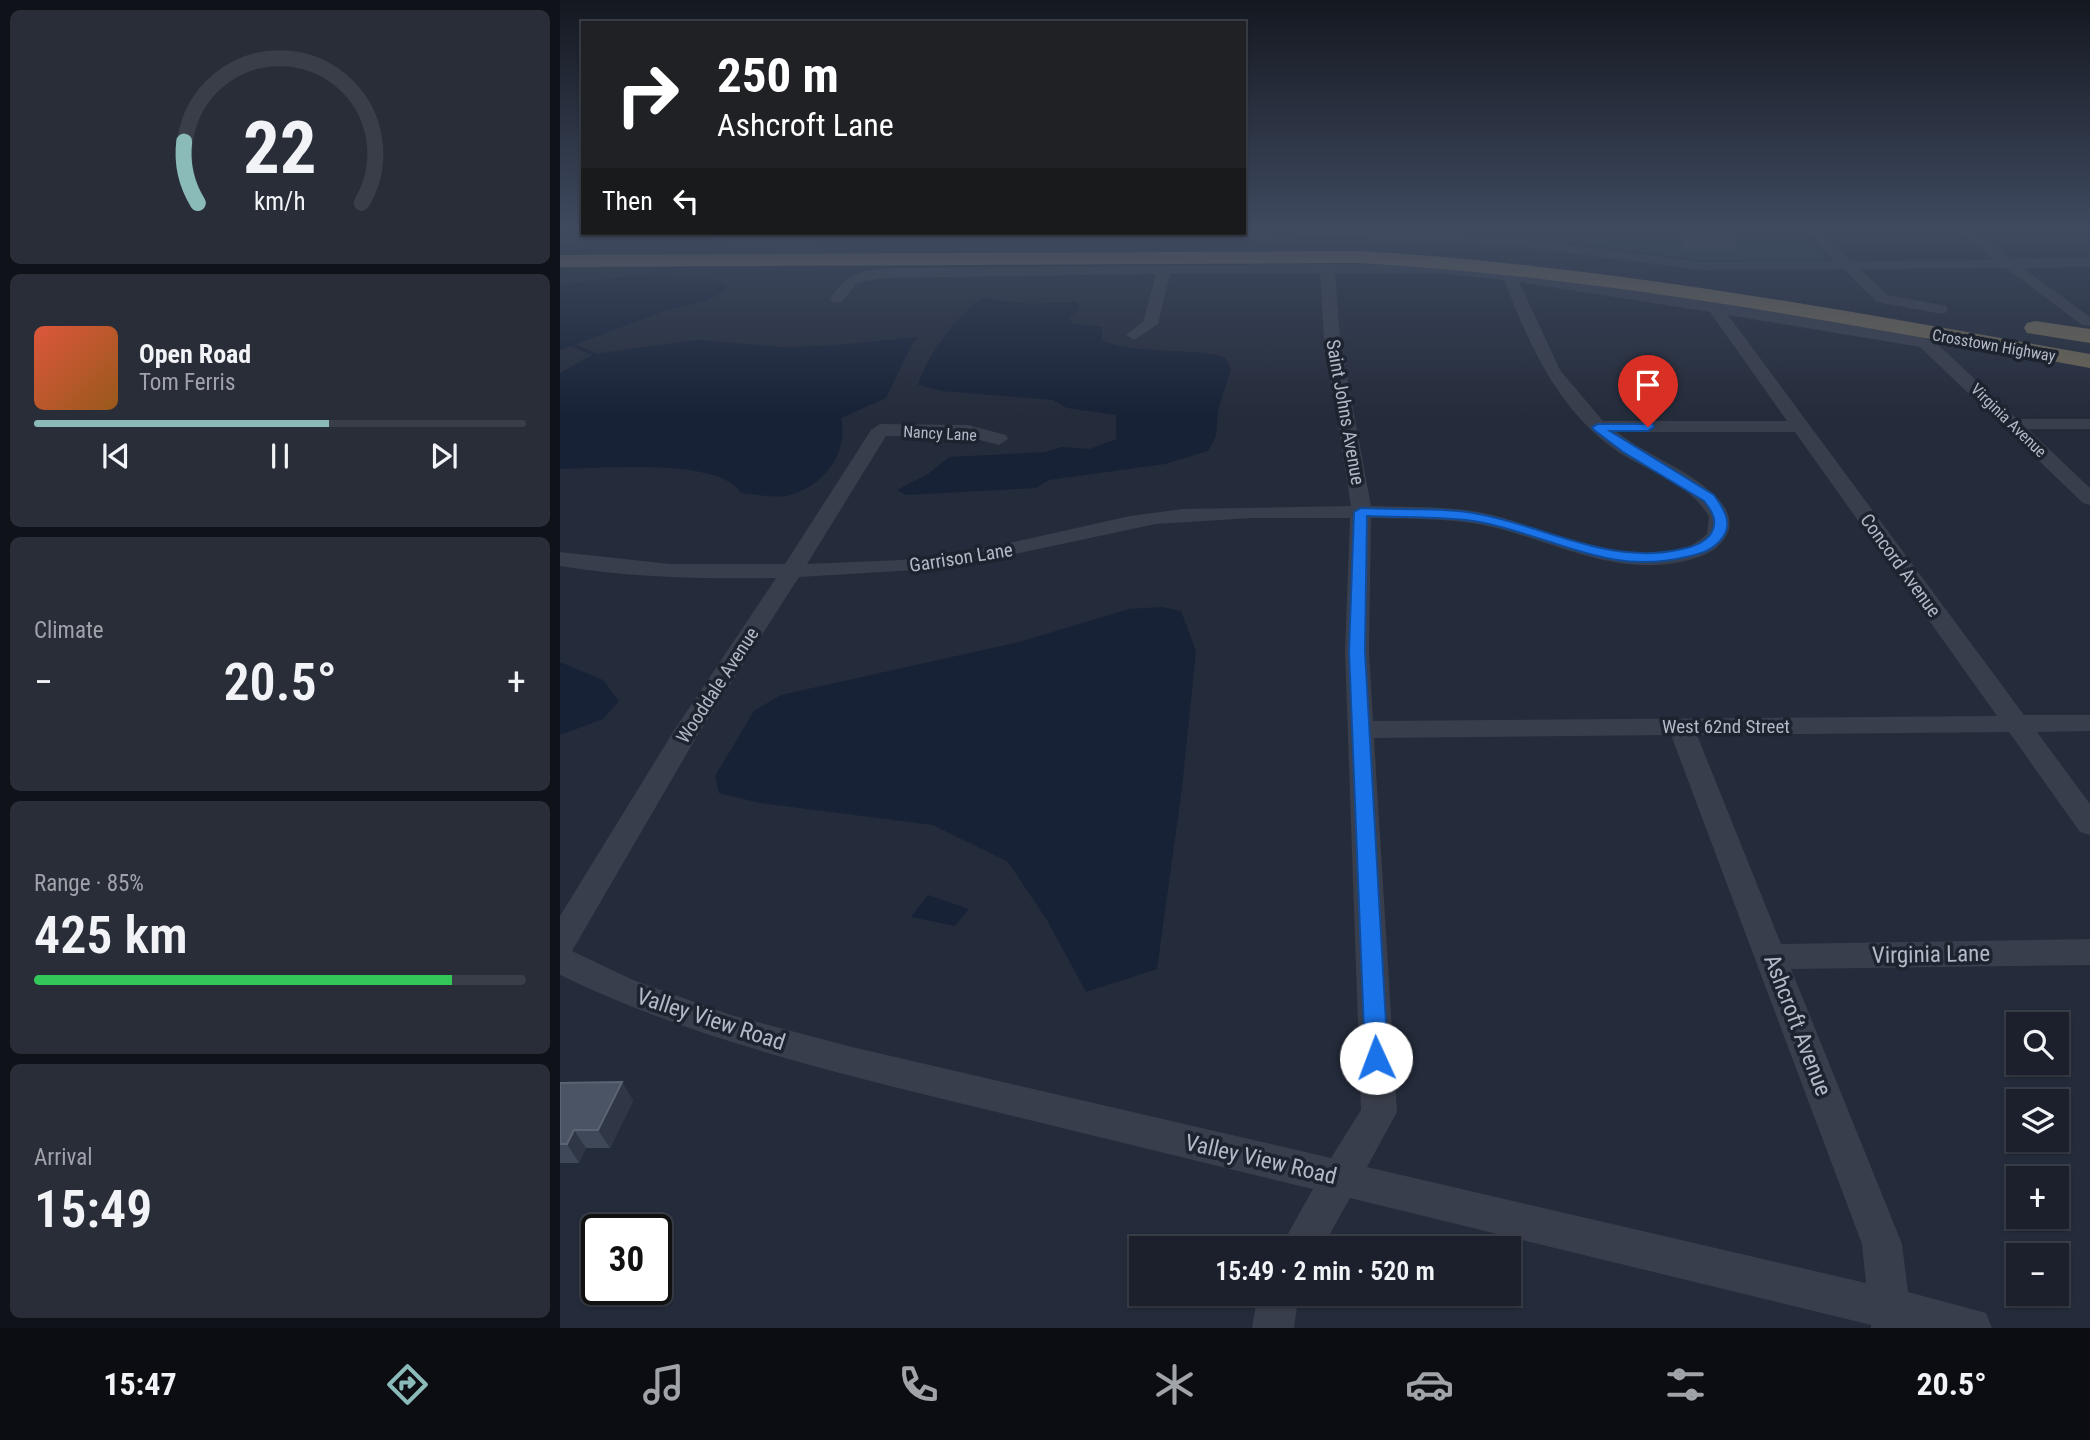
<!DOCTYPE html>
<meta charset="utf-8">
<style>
:root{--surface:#1b202c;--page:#282d38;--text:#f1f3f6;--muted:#a0a3a9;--line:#393e48;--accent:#8bbbb9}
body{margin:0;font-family:"Roboto Condensed",sans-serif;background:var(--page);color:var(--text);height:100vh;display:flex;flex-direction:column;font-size:26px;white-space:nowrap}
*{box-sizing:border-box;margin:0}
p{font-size:23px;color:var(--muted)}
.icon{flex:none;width:38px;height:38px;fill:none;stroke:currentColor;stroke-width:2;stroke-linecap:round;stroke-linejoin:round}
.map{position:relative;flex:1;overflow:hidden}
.side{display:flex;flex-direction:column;gap:10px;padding:10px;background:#0f1218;width:560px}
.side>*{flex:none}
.hud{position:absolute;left:21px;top:21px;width:665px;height:214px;border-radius:0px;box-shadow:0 2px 5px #0004,0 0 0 2px var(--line);background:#202124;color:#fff;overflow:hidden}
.controls{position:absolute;left:1446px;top:1012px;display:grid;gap:14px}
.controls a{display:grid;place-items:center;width:63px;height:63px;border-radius:0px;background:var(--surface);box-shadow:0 2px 5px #0004,0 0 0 2px var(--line);font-size:35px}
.speed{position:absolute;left:21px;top:1214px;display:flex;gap:14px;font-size:35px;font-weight:700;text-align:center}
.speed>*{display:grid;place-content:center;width:91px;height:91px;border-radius:50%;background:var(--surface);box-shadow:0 2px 5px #0004,0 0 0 2px var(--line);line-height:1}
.speed .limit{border:4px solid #111;border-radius:10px;background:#fff;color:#111}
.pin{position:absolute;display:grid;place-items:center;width:60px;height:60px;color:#fff;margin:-72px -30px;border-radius:50% 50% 50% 0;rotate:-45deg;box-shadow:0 0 7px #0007}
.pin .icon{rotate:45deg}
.me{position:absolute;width:77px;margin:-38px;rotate:358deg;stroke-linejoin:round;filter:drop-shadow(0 0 5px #0008)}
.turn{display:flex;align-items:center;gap:24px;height:147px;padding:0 21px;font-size:32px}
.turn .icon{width:91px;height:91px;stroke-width:2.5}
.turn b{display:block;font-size:49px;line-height:60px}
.then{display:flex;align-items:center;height:66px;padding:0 21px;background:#0003;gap:14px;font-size:26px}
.big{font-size:52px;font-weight:600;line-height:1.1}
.side .tile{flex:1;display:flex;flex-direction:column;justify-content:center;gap:10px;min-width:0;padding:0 24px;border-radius:10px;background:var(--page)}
.side .dial{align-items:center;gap:0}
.dial svg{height:182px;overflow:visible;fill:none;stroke:var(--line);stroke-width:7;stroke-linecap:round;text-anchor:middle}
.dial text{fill:var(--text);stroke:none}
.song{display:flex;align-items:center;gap:21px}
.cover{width:84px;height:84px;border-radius:10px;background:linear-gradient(135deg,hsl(10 70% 55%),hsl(30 70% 35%))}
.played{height:7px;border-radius:4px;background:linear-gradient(90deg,var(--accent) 60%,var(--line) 60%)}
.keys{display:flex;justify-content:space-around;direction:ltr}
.heat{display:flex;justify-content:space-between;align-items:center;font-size:38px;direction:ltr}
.charge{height:10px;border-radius:5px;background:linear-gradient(90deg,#34c759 85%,var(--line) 0)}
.trip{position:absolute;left:569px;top:1236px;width:392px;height:70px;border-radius:0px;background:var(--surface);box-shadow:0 2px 5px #0004,0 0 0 2px var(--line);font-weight:600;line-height:70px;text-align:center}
.dock{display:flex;height:112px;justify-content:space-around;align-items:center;background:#0b0d12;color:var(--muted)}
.dock .icon{width:49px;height:49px}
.dock .selected{color:var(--accent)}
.dock b{font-size:32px;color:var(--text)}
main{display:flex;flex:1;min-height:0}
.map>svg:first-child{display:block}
</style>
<main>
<section class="side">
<div class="tile dial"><svg viewBox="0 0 100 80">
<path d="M14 69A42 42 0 1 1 86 69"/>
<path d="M14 69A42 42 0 0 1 8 42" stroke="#8bbbb9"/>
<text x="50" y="56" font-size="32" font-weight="700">22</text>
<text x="50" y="72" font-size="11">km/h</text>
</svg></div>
<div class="tile">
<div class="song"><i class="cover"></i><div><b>Open Road</b><p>Tom Ferris</p></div></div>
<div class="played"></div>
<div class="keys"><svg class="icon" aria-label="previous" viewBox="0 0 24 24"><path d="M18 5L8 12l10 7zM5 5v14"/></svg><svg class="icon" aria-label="pause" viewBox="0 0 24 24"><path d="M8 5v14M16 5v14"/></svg><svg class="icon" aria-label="next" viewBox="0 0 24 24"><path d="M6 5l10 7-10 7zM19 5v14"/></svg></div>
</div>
<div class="tile"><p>Climate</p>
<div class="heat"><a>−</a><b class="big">20.5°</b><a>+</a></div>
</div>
<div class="tile"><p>Range · 85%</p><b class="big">425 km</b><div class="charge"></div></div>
<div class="tile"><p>Arrival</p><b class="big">15:49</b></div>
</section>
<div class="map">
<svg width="1530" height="1328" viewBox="0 0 1530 1328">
<rect width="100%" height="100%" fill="#242b3a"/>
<path fill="#26373b" d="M855,230H1238L1268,260L1144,261L1025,244Z"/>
<path fill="#182237" d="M86,274H102L110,279L159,280L167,287C151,304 124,304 102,312C68,325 34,337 0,350V285Z
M421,298L468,304L517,302L519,308L510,318L511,323L542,327V341C582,355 624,347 665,357L671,369L658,410L656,436L648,451L605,464L489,480L476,488L346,495L337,490L368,474L389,457L485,452L502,447L530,449L556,439V415L507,408L493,400L381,391L358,385C369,351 394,321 421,298Z
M359,337L353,342L326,398L281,418C289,455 262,488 226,496C213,498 194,494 181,493C159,457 40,469 0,469V373L34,354L137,340L221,347L267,346Z
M602,607L621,611L636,651L622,788L597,969L526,992L487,920L448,862L373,825L200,803L159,793L155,776L194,711L221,695L459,642L569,609Z
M0,662L43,680L59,701L43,719L0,735Z
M368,895L409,909L395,926L351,917Z"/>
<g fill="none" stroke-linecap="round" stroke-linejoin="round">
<path stroke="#182237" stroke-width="3.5" d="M12,345L34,354"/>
<path fill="#383e4b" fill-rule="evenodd" d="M802,230L954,238L1142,262L1275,261L1245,230H1259L1291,261L1435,260L1397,230H1412L1452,259H1530V267L1463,268L1530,317V326L1522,325L1446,268L1300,269L1327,295L1387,306V312L1382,314L1317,302L1284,269L1142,270L954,246L802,238L168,242L133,233Z
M767,264L884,266L984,276L1153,300L1352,335L1372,341L1384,350L1457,419H1530V429H1468L1530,488V505L1523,503L1360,347L1168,315L1464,715H1530V731L1477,732L1530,804V835L1520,832L1449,732L1137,735L1221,944L1530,939V965L1231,969L1342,1244L1348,1292L1426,1313L1432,1328H1311V1325L790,1198L762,1248H720L753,1189C636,1161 520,1132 403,1104C265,1070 128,1037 0,975V916L115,729L216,578C144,579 72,578 0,566V552L110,564H225L311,430L320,424L408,425L446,435L448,439L439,445L408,437L326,436L247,564L341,560L413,551L570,516L623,509L791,506L764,338L760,274H610L598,324L574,340L566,335L583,322L596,274L321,278L297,283L282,302H272L270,299C289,270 305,270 338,268ZM775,274H884L944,280C969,344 997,408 1054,449C1085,471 1130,482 1149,517L1147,534C1096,584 982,525 924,513C887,506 849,507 811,506L780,338ZM959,282L1150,312L1227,421H1043L1000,370ZM1057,432H1235L1437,716L813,721L809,651L811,518C848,519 886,518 923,525C991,539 1053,578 1125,561C1141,557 1156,552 1165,538C1174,525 1169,511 1159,500C1131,469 1088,457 1057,432ZM692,518H790L785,651L801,1110L771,1158L292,1047L171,1015L73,980L12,951L137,736L239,577L389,568L596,524ZM1111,735L1302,1244L1306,1283L807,1167L837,1112L814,738Z
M698,1293H739L734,1328H692Z"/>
<path fill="#706855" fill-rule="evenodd" d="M798,251C1045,265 1287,311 1530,354V368C1287,324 1045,277 798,263L0,267V255Z
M1475,321L1530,329V343L1467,333L1464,328L1467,323Z"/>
</g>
<path fill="#3f4858" d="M1120,230H1176V237L1174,249H1125L1118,239Z
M62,1082L73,1101L50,1148H26L19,1163H0V1083Z"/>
<path fill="#2f3747" d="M62,1082L73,1101L50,1148L38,1130Z
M14,1130L26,1148L19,1163L7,1144Z"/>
<path fill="#4b5464" stroke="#5c6473" stroke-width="2" d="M1122,230H1176V237H1127Z
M62,1082L38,1130H14L7,1144H0V1083Z"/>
<linearGradient id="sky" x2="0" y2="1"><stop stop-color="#141820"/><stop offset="0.55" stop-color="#3f4a60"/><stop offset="1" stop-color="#3f4a60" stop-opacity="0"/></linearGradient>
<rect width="1530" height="416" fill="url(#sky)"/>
<path fill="#1a73e8" stroke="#114b97" stroke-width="2" d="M1038,424H1093L1094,427L1088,431H1050L1154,495C1165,510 1175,526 1159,542C1149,552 1139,554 1126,557C1047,576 994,536 919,522C883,516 844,518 807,516L805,651L828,1058L824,1065L816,1067L808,1065L805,1058L789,651L794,512L801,508C839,510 881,507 919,514C988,527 1051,566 1122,549C1133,547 1143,544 1150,535C1159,522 1152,511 1144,501L1063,452L1034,430L1032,427Z"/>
<g text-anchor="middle" stroke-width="7" stroke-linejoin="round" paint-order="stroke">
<g font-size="16" fill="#b3b9c6" stroke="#1d232f">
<text transform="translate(1434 345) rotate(10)" y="6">Crosstown Highway</text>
<text transform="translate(1449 420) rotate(44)" y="6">Virginia Avenue</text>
<text transform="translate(380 433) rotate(3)" y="6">Nancy Lane</text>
</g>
<g font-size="19" fill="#b3b9c6" stroke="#1d232f">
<text transform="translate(786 412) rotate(80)" y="7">Saint Johns Avenue</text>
<text transform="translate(401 557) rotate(-9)" y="7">Garrison Lane</text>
<text transform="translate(1341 565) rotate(54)" y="7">Concord Avenue</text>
<text transform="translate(157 685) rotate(-57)" y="7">Wooddale Avenue</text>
<text x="1166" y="733">West 62nd Street</text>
</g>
<g font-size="23" fill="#b3b9c6" stroke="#1d232f">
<text transform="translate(1371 954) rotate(-1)" y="8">Virginia Lane</text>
<text transform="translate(151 1019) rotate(18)" y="8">Valley View Road</text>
<text transform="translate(1238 1025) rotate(69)" y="8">Ashcroft Avenue</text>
<text transform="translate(701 1159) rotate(13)" y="8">Valley View Road</text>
</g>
</g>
</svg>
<div class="controls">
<a><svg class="icon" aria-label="search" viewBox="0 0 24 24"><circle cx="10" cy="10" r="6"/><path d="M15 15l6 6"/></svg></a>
<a><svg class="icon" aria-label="layers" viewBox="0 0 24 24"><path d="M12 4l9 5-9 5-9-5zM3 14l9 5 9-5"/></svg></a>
<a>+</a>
<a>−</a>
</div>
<div class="speed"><div class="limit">30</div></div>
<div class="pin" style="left:1088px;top:427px;background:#d93025"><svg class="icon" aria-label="arrive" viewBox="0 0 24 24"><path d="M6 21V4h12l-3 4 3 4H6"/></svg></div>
<svg class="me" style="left:816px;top:1058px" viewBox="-20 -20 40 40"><circle r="19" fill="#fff"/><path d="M0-13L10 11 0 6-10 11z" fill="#1a73e8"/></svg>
<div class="trip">15:49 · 2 min · 520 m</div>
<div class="hud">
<div class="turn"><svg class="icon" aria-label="right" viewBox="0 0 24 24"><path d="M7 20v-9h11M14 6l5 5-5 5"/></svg><div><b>250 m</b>Ashcroft Lane</div></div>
<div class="then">Then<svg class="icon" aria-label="left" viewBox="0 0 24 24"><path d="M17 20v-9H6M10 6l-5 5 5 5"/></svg></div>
</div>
</div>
</main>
<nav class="dock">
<b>15:47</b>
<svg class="icon selected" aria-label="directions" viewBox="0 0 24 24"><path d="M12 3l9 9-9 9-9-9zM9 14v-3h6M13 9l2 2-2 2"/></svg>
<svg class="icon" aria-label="music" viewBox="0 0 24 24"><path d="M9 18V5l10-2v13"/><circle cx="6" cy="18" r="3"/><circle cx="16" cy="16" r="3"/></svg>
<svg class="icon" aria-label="phone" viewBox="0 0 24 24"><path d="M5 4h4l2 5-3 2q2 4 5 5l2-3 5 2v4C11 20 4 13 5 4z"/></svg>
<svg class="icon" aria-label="climate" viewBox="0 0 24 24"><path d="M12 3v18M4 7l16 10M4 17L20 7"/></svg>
<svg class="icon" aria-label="car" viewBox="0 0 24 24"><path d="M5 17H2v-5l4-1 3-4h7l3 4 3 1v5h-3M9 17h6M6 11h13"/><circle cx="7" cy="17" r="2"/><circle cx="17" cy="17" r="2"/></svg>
<svg class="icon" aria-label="filters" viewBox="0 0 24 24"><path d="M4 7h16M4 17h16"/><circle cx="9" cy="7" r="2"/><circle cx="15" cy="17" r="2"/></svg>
<b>20.5°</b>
</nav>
